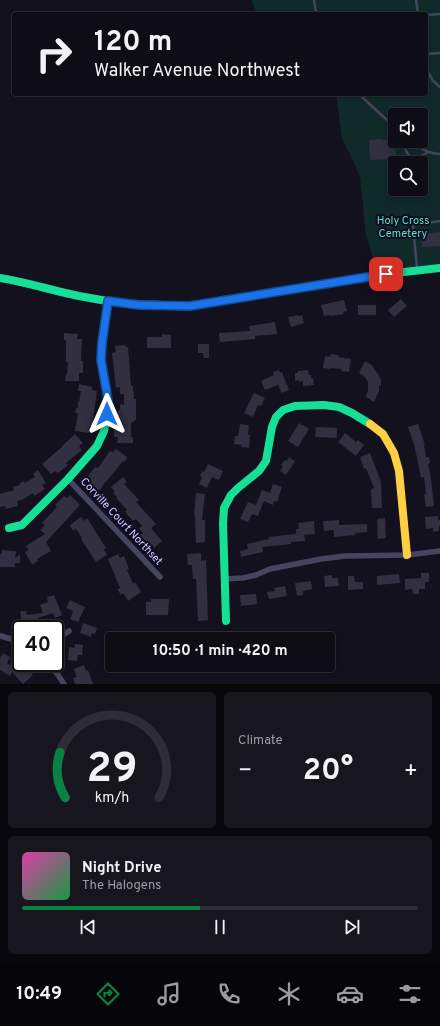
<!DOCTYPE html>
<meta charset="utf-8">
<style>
:root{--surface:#0e0d16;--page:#17161f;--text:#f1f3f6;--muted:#9b9ca1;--line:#2e2d35;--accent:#0b8043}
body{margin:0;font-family:Overpass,sans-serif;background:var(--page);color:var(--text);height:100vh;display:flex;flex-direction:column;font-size:15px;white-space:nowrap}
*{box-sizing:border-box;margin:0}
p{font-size:13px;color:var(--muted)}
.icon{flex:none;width:22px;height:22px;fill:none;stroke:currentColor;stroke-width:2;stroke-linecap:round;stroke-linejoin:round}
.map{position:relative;height:684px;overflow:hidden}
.panel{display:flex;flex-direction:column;gap:8px;padding:8px;background:#08070c;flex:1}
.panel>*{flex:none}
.top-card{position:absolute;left:12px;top:12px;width:416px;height:84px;border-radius:4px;box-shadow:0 2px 6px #0003,0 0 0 1px var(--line);background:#0e0d16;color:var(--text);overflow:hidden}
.controls{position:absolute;left:388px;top:108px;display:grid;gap:8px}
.controls a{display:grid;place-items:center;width:40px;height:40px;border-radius:4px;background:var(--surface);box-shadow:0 2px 6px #0003,0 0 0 1px var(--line);font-size:20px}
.speed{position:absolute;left:12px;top:620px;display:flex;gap:8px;font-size:20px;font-weight:700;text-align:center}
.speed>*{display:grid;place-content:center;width:52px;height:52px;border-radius:50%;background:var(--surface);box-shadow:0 2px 6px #0003,0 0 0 1px var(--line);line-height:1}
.speed .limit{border:2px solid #111;border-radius:6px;background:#fff;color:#111}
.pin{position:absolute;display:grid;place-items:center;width:34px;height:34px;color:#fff;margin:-17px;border-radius:8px;box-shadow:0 2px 6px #0006}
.me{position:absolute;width:44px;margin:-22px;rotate:0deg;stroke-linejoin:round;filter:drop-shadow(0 0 3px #0008)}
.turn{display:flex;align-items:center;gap:14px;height:84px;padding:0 16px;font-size:18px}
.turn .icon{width:52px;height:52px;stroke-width:2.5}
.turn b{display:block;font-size:28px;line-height:34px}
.big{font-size:30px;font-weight:700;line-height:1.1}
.panel .tile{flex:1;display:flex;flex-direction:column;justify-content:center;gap:6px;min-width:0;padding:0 14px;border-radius:6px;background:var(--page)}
.panel .dial{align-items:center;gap:0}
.dial svg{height:104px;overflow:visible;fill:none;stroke:var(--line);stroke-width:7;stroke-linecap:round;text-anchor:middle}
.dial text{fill:var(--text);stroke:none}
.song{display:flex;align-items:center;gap:12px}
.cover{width:48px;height:48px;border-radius:6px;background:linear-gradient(135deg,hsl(320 70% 55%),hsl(140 70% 35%))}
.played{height:4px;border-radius:2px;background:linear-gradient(90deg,var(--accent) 45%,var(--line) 45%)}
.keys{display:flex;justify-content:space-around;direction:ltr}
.heat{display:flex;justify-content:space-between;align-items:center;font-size:22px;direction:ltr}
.panel .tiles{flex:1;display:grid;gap:8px;grid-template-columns:1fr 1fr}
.tile:last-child{grid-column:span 2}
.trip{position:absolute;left:105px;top:632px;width:230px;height:40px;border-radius:4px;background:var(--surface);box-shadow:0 2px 6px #0003,0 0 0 1px var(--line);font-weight:700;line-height:40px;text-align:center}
.menu{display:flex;height:64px;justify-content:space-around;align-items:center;background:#060509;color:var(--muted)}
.menu .icon{width:28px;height:28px}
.menu .selected{color:var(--accent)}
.menu b{font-size:18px;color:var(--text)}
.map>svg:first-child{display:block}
</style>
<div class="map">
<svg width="440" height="684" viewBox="0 0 440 684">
<rect width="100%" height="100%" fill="#13111e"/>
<path fill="#102929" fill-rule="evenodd" d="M251,0H440V264L377,271L366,235L360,176L342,138L336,94H426V14H257ZM395,115H421V141H395ZM395,163H421V189H395Z"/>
<path fill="#312f40" d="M381,139V140H395L396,159L370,160L369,140Z
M440,232V246L422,247L421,234Z
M401,299L407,306L394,317L388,310Z
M344,300L347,311L343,312L344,314L330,316V315L324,316L321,305Z
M358,305H376V315H358Z
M298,315V316L302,315L304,323L291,327L288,317Z
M275,322L277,334L255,336V339L220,342L219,333L250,331L249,326Z
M64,333L78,334L77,339H82L81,361H83V373H79V381H65L66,374H67L68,362H66V340H64Z
M162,334L171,335V348H147V337H162Z
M198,344H209V358H204L203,353H198Z
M125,345V347H128L131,386H133L134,399H136V420H134V422H131V437H133V443H117L118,437H114V430H115L116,425H118V410H120V404L124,405V394H120V387L116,388L112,353L116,352L115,346Z
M331,354L339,355L338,357L351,359L349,372L341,371V369L331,368L330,369L323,368L325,356L330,357Z
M365,361L373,366H372L378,374L381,380V386L379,385V391L374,402L366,397L368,390V382L365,377L359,373Z
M279,370L280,373L282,372L289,390L282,393L278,385L265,390L261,381L274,375L273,372Z
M308,370L309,375H311V378H313L314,385L303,386V381L299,382V380L295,381V373H298V371Z
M79,384L92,387V390L97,391L92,427L90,426L89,433L75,431L78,413H75L76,408H78V402H79L81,391H78Z
M254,393L265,398L261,406L258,405L253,417L244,413Z
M299,423L309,429L298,447L288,441Z
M240,424L249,425L248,435H250L249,448L241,447L242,445L234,444L235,436H238Z
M418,424L425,445H424L426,457H429L430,463L428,464L431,480L434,506L426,507L424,494H426L424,477L421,478L415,448L408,427Z
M316,427L337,428V438L315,437Z
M345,433L356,442L358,440L364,445L356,456L338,442Z
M75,434L83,443L79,446L82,450L66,463L68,465L58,473L55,471L51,474L42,464L62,447V446Z
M116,449L127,457L125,462L123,461L106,482V481L99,491L96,490L88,484L91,479L88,476L95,467L98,468L110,451L113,452Z
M370,453L381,482L382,508H372L371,489L374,488L366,468L364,469L360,457Z
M289,457L295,461L286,475L280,471L283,466L281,465L285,460L287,461Z
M208,464L223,471L219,480L212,477L207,488L199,484L202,477L200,476L202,471L204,472Z
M38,470L46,483L42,485L45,489L34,496L33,493L22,500L17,501L18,506L6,509L5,506L0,507V494L14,490L13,487L20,485L19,484L24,481L25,483L35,477L33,474Z
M123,477L127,482L124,484L139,500L136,502L156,524L151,528L162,541L154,548L150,543L146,546L142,541L144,540L140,535L143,533L139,529L142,526L136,519L133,521L125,512L127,510L116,498L117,497L113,493L115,492L111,487Z
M273,484L282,487L277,502L274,501L273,505L264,501L258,516L252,514L248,522L240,519L248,502L256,505L262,490L270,493Z
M196,493L205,494L202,520H205V542L196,543L195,515H194Z
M70,495L80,505L46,542L51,551L37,559L38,561L32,565L25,552L29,550L26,546L45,534L40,530L45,525L42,523L57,507L55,505L64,496L67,498Z
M438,516V520H440V526H439V531L433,532V528L426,529L425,517Z
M81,517L84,521L87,518L106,548L104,550L107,555L96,562L81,539L82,538L76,529L73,531L70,525Z
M385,518L386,538L378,539L377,519Z
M339,520V525L367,524V532L355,533V535L334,537V530L324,531L323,521Z
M314,521L315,534L304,535L305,541L291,542V544L262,547L263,552L241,557L240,551L248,549L247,544L269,539L268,537L296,534V529H299L298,523Z
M2,550L16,551L15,558L20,555V563H15V567H0V554H2Z
M201,553V561L206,560L208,620L198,621L196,579H193L192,565H188L187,554Z
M118,554L120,558L124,556L129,569L127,570L133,584L135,582L141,592L128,601L123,593L121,595L117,589L120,588L108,559Z
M421,573H429V582H425V589H419V594H413L412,589L405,590V579L421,578Z
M399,574L400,583L377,585V576Z
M332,575V578H338L339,586L325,587L324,576Z
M348,576H354L355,582H363V589L348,590Z
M311,581L312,589L303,591V595L297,596L295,583Z
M285,586L287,596L269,599L267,592L275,591L274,588Z
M256,594L257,604L241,606L240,595Z
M54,595L62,615L55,618L53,613L38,618L39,625L30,626L31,629H23L20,611H26L27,615L43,613L40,605L48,602L47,597Z
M151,599H169L168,615H146V602H151Z
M70,600L85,607L78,622L70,619L73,611L66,608Z
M83,623L97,628L95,634L92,633L91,637L80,633Z
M75,644L83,645L82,655H78L77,661L68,660L69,647L74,648Z
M3,653L10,657L7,663L19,670L26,663H29L32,667L29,670L33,675L23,684L12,672L10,676L0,670V658Z
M84,665L86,671L88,670L93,684H75L73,678L77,677L74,669Z"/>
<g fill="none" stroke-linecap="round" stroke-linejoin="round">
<path stroke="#46455f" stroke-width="2.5" d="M314,0L316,14
M416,0L418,14
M426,15L440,14
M426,54L440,53
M426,68L433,81L440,87
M359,94L377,111L395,127
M404,141C404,148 406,154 412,158H417L429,152
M412,141C421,149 427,153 440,154
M417,268L413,225L440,221"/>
<path stroke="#46455f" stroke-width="5.5" d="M68,479L160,577
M224,579L243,578L256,575L270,569L321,559L345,556L407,555L440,551
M1,636L14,640L21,644
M55,643L60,637L69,631
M48,663L58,675L64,684"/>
<path stroke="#16e098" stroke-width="8" d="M0,278C30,283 60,293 90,298C114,303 139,305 163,305C176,306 188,306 200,304
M351,280L386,274L440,268
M9,528L22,525L68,479L97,446L104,431L107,415L108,400L101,360L102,343L108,301
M226,621L223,523L224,508L231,495L238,488L259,471L266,461L272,427L276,417L283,410L295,406L324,405L339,407L352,413L370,424"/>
<path stroke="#ffcf43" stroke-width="8" d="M200,304L351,280
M370,424L383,434L394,453L399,471L407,555"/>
</g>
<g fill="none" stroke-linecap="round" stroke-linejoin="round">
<g stroke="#114b97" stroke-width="10">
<path id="route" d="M107,414L108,400L106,388L101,360L102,343L108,301L139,305L190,306L386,274"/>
</g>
<use href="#route" stroke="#1a73e8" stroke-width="7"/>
</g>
<g text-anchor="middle" stroke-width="4" stroke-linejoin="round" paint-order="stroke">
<g font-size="11" fill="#53e6bc" stroke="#0f0c23">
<text x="403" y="224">Holy Cross<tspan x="403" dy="13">Cemetery</tspan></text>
</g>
<g font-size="11" fill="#d2ceff" stroke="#0f0c23">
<text transform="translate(122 521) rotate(47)" y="4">Corville Court Northset</text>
</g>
</g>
</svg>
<div class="controls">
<a><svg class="icon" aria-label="sound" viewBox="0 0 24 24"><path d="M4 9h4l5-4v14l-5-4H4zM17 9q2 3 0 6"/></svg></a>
<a><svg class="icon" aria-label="search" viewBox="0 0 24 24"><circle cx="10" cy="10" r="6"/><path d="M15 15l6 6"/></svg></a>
</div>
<div class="speed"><div class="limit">40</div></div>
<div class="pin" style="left:386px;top:274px;background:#d93025"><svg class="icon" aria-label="arrive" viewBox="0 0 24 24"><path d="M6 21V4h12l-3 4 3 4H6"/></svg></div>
<svg class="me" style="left:107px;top:414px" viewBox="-20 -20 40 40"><path d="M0-17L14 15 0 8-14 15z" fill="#1a73e8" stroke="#fff" stroke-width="4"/></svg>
<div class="trip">10:50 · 1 min · 420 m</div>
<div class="top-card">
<div class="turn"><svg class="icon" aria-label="right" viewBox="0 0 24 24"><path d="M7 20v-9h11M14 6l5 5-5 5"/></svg><div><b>120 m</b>Walker Avenue Northwest</div></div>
</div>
</div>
<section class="panel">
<div class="tiles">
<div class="tile dial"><svg viewBox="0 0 100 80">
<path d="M14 69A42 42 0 1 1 86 69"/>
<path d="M14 69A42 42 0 0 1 10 34" stroke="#0b8043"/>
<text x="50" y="56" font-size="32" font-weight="700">29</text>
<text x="50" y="72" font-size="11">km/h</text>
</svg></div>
<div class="tile"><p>Climate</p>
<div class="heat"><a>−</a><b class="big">20°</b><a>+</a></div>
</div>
<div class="tile">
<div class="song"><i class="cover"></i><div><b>Night Drive</b><p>The Halogens</p></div></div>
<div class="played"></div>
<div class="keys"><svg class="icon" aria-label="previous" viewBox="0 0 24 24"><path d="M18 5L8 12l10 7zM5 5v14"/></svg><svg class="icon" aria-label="pause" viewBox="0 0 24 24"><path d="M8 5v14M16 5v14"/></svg><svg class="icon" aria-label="next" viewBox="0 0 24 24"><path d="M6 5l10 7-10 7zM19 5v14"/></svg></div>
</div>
</div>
</section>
<nav class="menu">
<b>10:49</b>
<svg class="icon selected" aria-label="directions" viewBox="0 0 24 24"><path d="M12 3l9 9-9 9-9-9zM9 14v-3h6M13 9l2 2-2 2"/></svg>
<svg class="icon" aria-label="music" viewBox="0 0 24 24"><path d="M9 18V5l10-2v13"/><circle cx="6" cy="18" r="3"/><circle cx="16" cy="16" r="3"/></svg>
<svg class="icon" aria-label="phone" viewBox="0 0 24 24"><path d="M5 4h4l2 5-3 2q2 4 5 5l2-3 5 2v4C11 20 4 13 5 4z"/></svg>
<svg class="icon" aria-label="climate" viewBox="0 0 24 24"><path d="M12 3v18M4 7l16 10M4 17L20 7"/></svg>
<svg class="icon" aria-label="car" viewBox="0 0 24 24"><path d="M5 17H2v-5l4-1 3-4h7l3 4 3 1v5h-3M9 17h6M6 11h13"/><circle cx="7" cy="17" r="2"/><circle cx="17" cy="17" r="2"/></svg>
<svg class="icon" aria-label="filters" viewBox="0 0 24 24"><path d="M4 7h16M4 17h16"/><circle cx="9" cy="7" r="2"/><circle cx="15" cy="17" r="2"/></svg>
</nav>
